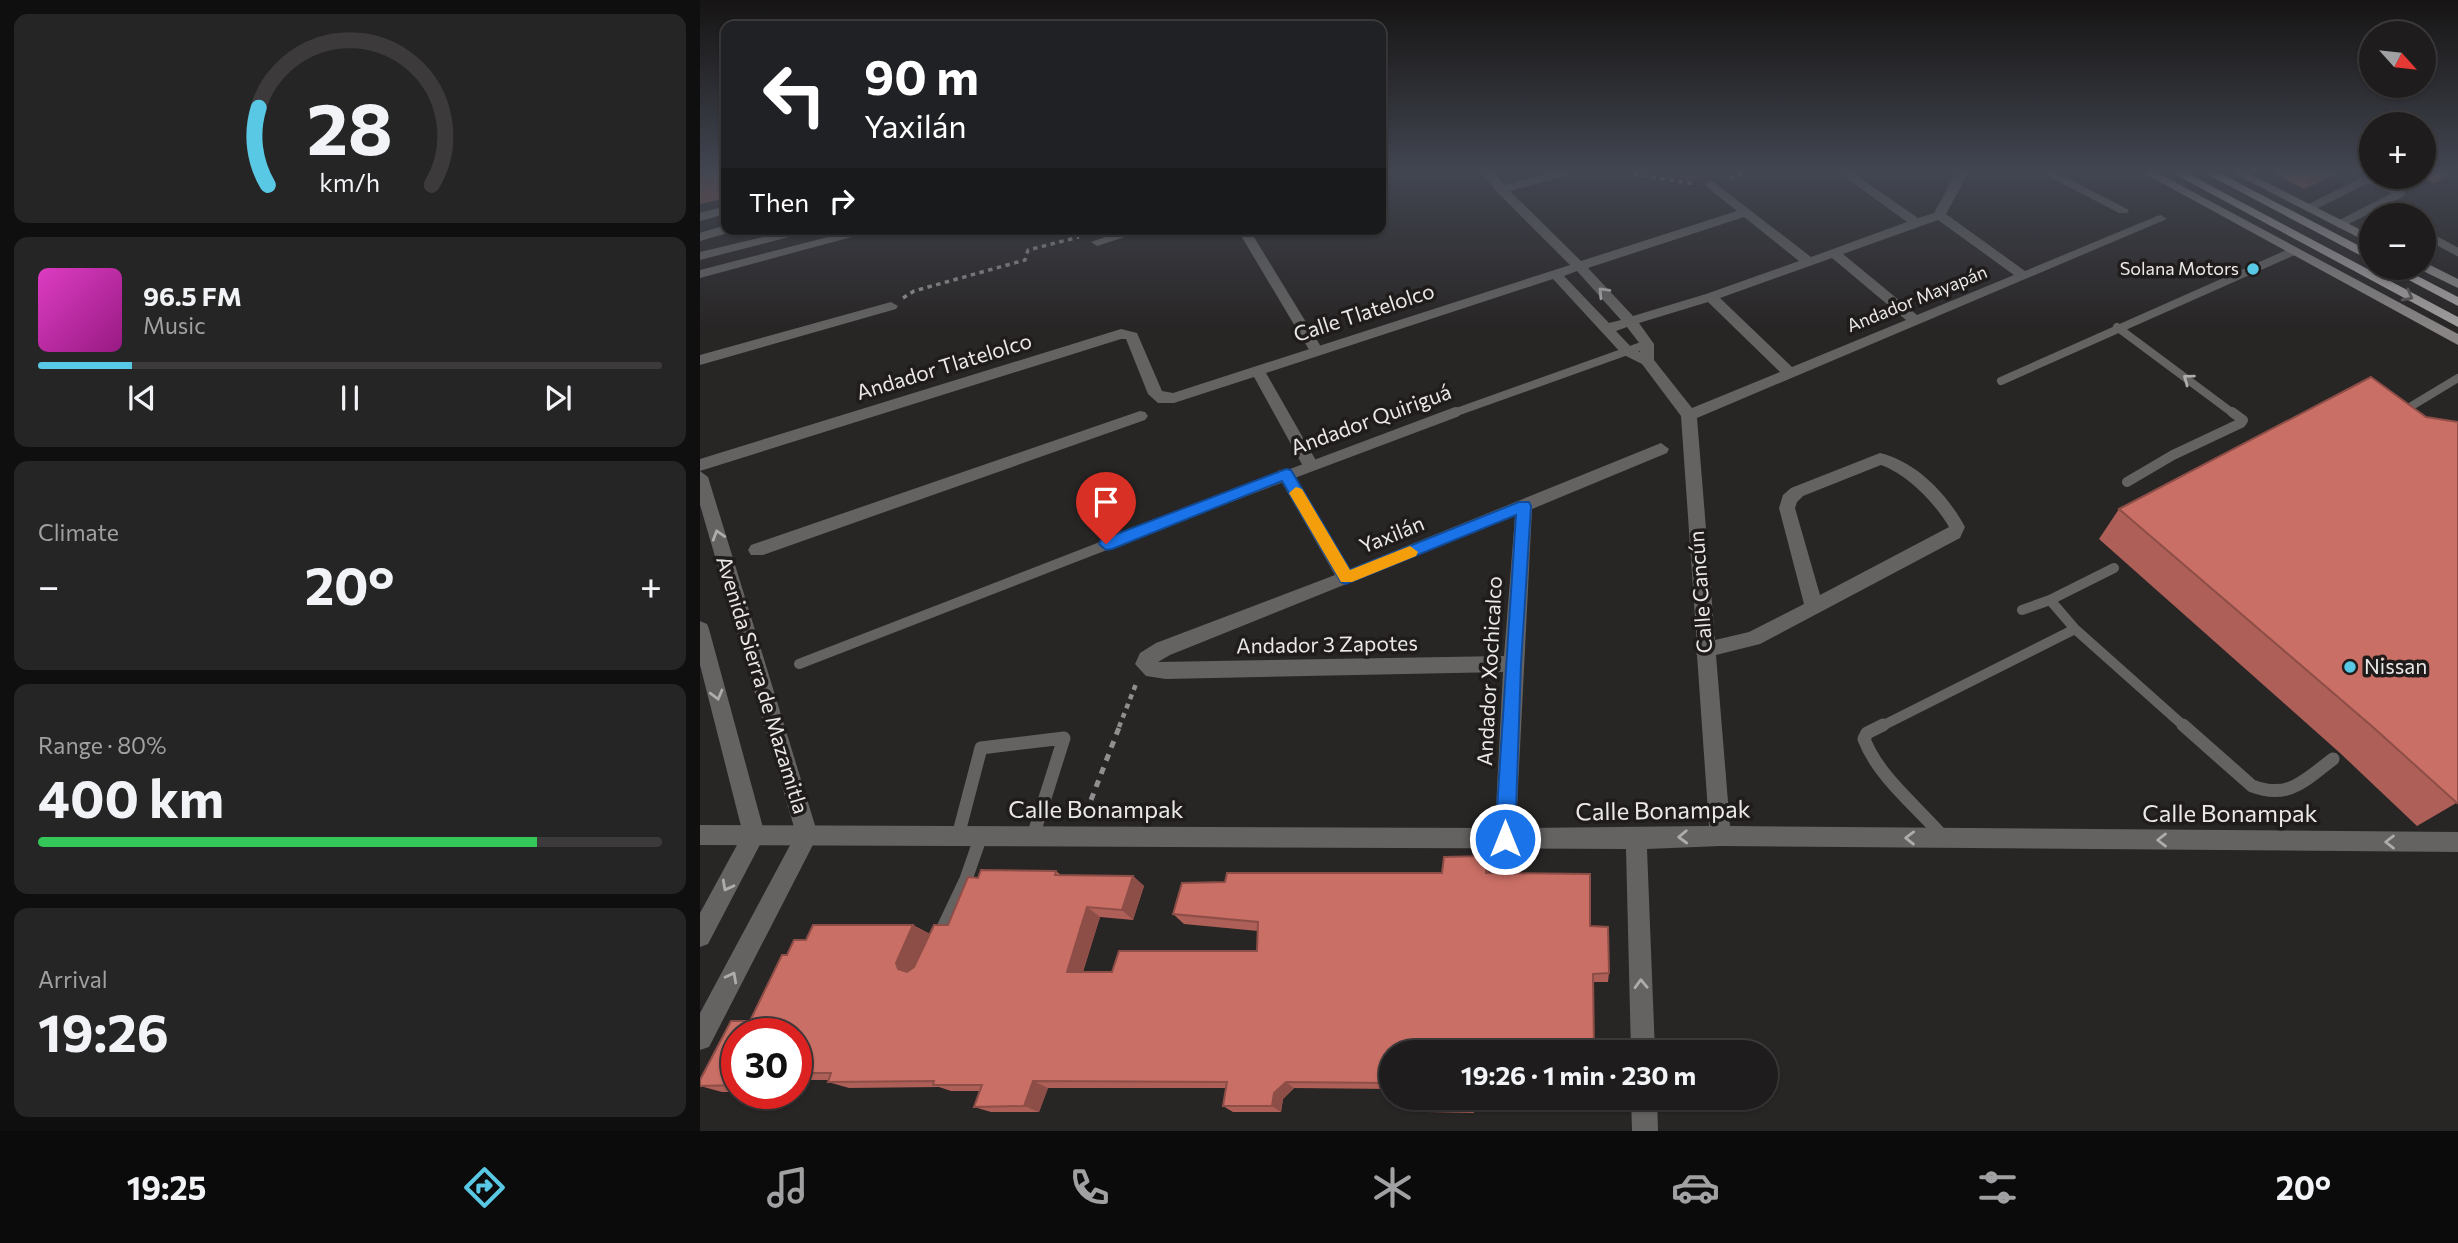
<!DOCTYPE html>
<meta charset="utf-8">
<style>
:root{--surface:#1e1c1c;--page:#262525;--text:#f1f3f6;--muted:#a1a1a3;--line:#3c3a3b;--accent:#59c8e4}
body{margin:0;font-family:Commissioner,sans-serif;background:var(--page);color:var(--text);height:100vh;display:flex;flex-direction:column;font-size:26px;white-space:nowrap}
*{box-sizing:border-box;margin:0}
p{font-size:23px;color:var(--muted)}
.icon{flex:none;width:38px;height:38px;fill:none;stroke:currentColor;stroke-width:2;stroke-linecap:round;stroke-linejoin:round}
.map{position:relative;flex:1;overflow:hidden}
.sheet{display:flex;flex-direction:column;gap:14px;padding:14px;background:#100f0f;width:700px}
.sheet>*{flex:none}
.top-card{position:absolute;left:21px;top:21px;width:665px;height:214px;border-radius:14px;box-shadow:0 2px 5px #0004,0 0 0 2px var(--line);background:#202124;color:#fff;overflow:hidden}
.needle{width:46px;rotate:117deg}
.controls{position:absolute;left:1659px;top:21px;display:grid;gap:14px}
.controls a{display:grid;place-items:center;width:77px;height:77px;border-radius:50%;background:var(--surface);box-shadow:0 2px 5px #0004,0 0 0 2px var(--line);font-size:35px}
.speed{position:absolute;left:21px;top:1018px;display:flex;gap:14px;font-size:35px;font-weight:700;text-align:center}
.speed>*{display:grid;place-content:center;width:91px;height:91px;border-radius:50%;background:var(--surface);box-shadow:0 2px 5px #0004,0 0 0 2px var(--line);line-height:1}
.speed .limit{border:10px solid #d22;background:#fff;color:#111}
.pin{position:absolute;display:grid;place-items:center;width:60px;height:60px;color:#fff;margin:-72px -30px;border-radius:50% 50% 50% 0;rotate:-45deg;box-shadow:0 0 7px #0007}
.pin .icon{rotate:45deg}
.me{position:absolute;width:77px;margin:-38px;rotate:0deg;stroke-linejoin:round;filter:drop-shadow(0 0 5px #0008)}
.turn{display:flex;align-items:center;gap:24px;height:147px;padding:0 28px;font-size:32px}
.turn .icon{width:91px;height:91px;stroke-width:2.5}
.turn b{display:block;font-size:49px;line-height:60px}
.then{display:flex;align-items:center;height:66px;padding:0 28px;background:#0003;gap:14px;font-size:26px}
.big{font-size:52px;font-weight:700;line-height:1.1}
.sheet .tile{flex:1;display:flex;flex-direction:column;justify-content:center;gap:10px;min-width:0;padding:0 24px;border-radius:14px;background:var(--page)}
.sheet .dial{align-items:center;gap:0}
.dial svg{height:182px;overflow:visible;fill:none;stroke:var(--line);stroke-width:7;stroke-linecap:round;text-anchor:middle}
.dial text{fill:var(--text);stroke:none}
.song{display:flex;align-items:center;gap:21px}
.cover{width:84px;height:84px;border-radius:10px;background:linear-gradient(135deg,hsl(310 70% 55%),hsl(310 70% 35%))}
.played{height:7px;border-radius:4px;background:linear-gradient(90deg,var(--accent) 15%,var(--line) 15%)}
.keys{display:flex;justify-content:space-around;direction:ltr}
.heat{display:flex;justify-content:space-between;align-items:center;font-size:38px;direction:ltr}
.charge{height:10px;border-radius:5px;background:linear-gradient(90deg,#34c759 80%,var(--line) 0)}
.trip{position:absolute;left:679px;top:1040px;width:399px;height:70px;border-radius:35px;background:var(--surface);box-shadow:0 2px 5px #0004,0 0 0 2px var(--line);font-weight:700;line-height:70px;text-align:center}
.tab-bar{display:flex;height:112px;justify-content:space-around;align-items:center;background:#0c0b0b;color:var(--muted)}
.tab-bar .icon{width:49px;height:49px}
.tab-bar .current{color:var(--accent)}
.tab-bar b{font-size:32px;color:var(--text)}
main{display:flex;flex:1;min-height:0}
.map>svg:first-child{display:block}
</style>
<main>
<section class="sheet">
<div class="tile dial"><svg viewBox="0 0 100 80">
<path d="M14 69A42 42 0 1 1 86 69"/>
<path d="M14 69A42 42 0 0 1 10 35" stroke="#59c8e4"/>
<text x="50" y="56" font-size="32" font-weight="700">28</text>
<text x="50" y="72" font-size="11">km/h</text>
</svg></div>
<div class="tile">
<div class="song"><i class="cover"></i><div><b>96.5 FM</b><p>Music</p></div></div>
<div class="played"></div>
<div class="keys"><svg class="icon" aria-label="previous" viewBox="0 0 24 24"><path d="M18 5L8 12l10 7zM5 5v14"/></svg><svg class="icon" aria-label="pause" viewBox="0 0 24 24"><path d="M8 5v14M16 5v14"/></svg><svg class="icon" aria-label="next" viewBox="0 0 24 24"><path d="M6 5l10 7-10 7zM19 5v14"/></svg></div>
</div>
<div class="tile"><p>Climate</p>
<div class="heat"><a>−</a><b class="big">20°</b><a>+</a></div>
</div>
<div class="tile"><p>Range · 80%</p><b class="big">400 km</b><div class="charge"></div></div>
<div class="tile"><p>Arrival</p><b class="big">19:26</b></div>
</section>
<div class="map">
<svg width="1758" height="1131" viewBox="0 0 1758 1131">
<rect width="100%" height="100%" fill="#282525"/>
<path fill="#6b302b" d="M934,171H1030L995,181Z"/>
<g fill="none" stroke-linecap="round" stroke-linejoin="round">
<path stroke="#908e8e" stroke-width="3.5" stroke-dasharray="4.5 4.5" stroke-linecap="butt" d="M916,171L995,184
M1030,178L1050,171
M203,298L214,291L325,260L328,250L379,237"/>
<path stroke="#908e8e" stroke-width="4.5" stroke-dasharray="5 5" stroke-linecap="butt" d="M419,727L436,684"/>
<path stroke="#908e8e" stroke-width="5" stroke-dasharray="7 7" stroke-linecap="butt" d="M386,813L420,725"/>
<path stroke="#646362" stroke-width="8" d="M1609,208L1668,179L1701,193L1640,224
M0,217L26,210
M1724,234L1758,252
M0,237L27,229
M1417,327L1534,414
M1301,381L1594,251
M1700,413L1758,378
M751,414L947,344"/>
<path stroke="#646362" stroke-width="10" d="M1427,482L1473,455L1541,423L1543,420L1532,412
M1350,600L1375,629L1485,727
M1322,610L1350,600L1414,568
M99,664L522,500L756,412
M1180,727L1375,629"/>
<path stroke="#646362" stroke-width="13" d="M1183,725L1167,733L1164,739C1179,778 1218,807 1244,838
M1483,725L1552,786C1589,800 1605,780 1633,759
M258,836L281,748L364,738L333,836
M239,936L266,879L281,836"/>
<path fill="#646362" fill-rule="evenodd" d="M537,229H549L623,350L621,353H611Z"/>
<path fill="#646362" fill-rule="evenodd" d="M780,171H792L805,185L856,171H874L872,174L810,191L881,261L1037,211L1007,187L1005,184L1011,180L1111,257L1207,222L1137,171H1150L1218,218L1234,213L1257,171H1269L1246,214L1325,271L1457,216L1461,215L1467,219L997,418L1015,640L1049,632L1104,604L1079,508L1083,495L1091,488L1180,453C1217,462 1248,495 1265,527L1260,538L1060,644L1016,655L1030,826L1758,832V852L1020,846L947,849L955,1052H931L926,849L0,845V825L795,828L803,672L466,679L446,676L435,664L440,653L456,643L635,575L577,474L579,470H591L650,569L961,443L969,449L967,453L832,509L816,828L1009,826L997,655L995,650L997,646L981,416L942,364L922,354L853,279L566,373L618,464L610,470L604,468L554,377L474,403H458L448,394L426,339H421L0,471V459L421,329L437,333L462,391L473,393L870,265L798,193ZM1044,217L1099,261L1006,294L933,316L888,268ZM1238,220L1314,275L1217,315L1143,254ZM1132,258L1206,320L1092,367L1020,298ZM877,271L921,320L909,323L864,276ZM1008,302L1080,372L992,408L954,360V344L939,323ZM927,327L940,344V352L932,348L916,331ZM1181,465C1208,475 1235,503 1249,527L1120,595L1095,508L1097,502L1103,496ZM815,516L804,656L458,662L470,655Z
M1338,171H1353L1429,210L1427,213H1419Z
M97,229H120L0,260V252Z
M159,229H181L0,278V270Z
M428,229H449L397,246L391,242Z
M191,302L198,306L196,309L0,365V355Z
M440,411L445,412L448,416L445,420L63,555H51L48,550L51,545Z
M931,1097H957L958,1131H932Z"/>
<path fill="#646362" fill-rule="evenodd" d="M0,471L8,477L118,835L9,1047L0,1050V1013L96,834L0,505Z
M0,621L7,624L9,629L65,835L8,944L0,947V913L43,834L0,665Z"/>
<path fill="#888584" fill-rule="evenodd" d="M1440,171H1454L1758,334V345Z
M1529,171H1544L1671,235V244Z
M1724,262L1758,279V288L1719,269L1724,268Z"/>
<path fill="#a39f9f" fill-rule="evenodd" d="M1469,171H1483L1758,317V327Z
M1501,171H1516L1671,252V261Z
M1686,268H1702L1758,297V306Z"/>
</g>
<path fill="#ae5f57" d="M1570,171H1644L1604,189Z
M1724,171H1758L1734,183L1721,177H1724Z
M1726,417L1758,802L1717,826L1640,753L1399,539L1419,509Z
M786,856L789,867L788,873L890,874V926L908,927L909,973L908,982H893L894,1052H691V1089L594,1088L583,1099L581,1112H533L523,1106L526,1088H348L339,1112H291L274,1107L279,1091H251L239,1087L149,1088L128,1082L129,1080H102L96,1091V1034H37V1092H22L0,1086V1080L31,1021H50L82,955H87L94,940H106L113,925H213L230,934L234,925H248L268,877L278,878L281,870L356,871L361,875L433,876L444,886L433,920L400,917L383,972H412L419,951H557L558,931L484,924L473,914L482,883L525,882L527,873H742L744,857Z
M722,1097H774V1113L726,1112L722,1106Z"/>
<path fill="#8d4e47" d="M0,171H26V198L0,204Z
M1616,171H1644L1604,189Z
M1743,171H1758L1734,183Z
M786,856L789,867L788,884L786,873Z
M433,876L444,886L433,920L422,910Z
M387,907L400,917L380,981L367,972Z
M213,925L230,934L216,978L198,969L196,963Z
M96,1078L102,1080L96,1091Z
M333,1081L348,1088L339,1112L324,1106Z
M586,1082L594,1088L583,1099L581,1112L572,1106L574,1093Z
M771,1097H774V1113L771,1107Z"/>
<path fill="#ca6f65" stroke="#8d4e47" stroke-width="2" d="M1671,377L1726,417L1758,422V802L1757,803L1674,728L1419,509Z
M786,856V873L890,874V926L908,927L909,973L893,974L894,1052H691V1083L586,1082L574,1093L572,1106H523L527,1082L333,1081L324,1106L274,1107L282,1085H233L234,1081L128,1082L131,1073H96V1034H37V1085L0,1086V1080L31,1021H50L82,955H87L94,940H106L113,925H213L196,963L198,969L207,972L214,967L234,925H248L268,877L278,878L281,870L356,871L355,875L433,876L422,910L387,907L367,972H412L419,951H557L558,922L473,914L482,883L525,882L527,873H742L744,857Z
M722,1097H771V1107L722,1106Z"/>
<defs><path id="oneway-chevron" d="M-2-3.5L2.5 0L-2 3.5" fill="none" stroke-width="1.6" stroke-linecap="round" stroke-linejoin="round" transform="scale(1.75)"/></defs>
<g stroke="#aeacac">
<use href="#oneway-chevron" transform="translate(903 292) rotate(-133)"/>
<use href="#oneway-chevron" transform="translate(1488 379) rotate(-144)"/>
<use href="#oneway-chevron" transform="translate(18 535) rotate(-107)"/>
<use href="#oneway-chevron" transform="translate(17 695) rotate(75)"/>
<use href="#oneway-chevron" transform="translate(983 837) rotate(178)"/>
<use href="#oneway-chevron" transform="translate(1210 838) rotate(-179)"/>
<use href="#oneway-chevron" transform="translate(1462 840) rotate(-180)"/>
<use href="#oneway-chevron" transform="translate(1690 842) rotate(-180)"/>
<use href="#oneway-chevron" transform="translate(27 886) rotate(118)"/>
<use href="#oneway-chevron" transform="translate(32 977) rotate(-62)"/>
<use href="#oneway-chevron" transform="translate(941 984) rotate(-92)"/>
</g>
<use stroke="#5a5756" href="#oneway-chevron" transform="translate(1708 296) rotate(28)"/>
<linearGradient id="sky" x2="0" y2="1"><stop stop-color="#161414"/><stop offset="0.52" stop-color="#424651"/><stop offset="1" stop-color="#424651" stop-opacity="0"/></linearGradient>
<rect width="1758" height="329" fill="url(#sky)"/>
<path fill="#1a73e8" stroke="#114b97" stroke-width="2" d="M586,469L591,470L650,570L819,502H829L831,506L821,664L815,839L812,845L805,848L798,845L795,839L816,515L646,584L641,582L582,481L412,549L406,550L399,544L401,540Z"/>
<path fill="#f59e0b" d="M596,487L602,489L650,570L710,546L718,552L716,556L652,582H641L589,493Z"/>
<g fill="#59c8e4" stroke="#1f1c1b" stroke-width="2.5">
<circle cx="1553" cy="269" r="7"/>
<circle cx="1650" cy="667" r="7"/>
</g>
<g text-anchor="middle" stroke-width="7" stroke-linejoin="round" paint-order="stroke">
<g font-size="18" fill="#eae8e8" stroke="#1f1c1b" text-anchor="end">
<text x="1539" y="275">Solana Motors</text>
</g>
<g font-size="18" fill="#eae8e8" stroke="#1f1c1b">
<text transform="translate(1217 299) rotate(-22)" y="6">Andador Mayapán</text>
</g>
<g font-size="21" fill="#eae8e8" stroke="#1f1c1b">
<text transform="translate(664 313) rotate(-18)" y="7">Calle Tlatelolco</text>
<text transform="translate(244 367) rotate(-17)" y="7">Andador Tlatelolco</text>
<text transform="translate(671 420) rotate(-20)" y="7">Andador Quiriguá</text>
<text transform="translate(692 535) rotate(-22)" y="7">Yaxilán</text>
<text transform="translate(1001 592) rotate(-94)" y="7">Calle Cancún</text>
<text transform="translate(627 645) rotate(-1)" y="7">Andador 3 Zapotes</text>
<text transform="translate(790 671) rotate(-87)" y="7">Andador Xochicalco</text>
<text transform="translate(62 685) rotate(73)" y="7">Avenida Sierra de Mazamitla</text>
</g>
<g font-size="21" fill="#eae8e8" stroke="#1f1c1b" text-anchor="start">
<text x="1664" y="674">Nissan</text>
</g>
<g font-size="24" fill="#eae8e8" stroke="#1f1c1b">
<text x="396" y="818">Calle Bonampak</text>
<text transform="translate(963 811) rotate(-1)" y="8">Calle Bonampak</text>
<text x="1530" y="822">Calle Bonampak</text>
</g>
</g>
</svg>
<div class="controls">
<a><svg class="needle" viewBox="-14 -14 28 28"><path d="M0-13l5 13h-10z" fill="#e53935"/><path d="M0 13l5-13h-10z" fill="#a1a1a3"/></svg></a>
<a>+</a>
<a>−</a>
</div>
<div class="speed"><div class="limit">30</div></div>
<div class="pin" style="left:406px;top:544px;background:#d93025"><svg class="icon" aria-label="arrive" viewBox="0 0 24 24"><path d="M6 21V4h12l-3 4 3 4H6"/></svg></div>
<svg class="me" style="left:805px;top:839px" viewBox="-20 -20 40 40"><circle r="17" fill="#1a73e8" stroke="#fff" stroke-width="3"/><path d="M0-11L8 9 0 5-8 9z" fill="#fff"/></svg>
<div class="trip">19:26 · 1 min · 230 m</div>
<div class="top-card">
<div class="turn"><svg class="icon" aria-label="left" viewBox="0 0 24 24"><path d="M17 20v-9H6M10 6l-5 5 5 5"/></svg><div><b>90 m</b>Yaxilán</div></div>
<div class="then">Then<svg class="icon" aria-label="right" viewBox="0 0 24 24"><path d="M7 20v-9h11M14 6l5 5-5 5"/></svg></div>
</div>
</div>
</main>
<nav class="tab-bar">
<b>19:25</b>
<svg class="icon current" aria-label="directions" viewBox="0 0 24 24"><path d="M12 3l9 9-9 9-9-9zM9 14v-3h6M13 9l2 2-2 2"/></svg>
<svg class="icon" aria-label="music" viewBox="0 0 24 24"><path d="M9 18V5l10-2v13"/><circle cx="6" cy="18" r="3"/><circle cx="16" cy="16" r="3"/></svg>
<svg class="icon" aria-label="phone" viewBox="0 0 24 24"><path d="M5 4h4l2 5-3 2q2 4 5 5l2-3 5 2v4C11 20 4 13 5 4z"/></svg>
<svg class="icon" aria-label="climate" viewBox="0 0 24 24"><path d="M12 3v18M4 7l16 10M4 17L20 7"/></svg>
<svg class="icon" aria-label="car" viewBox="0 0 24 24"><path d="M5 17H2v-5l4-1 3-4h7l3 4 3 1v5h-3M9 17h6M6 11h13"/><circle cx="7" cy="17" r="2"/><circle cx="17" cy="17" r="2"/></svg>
<svg class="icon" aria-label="filters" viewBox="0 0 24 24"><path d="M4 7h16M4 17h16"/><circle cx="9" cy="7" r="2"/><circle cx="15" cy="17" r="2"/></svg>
<b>20°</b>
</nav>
